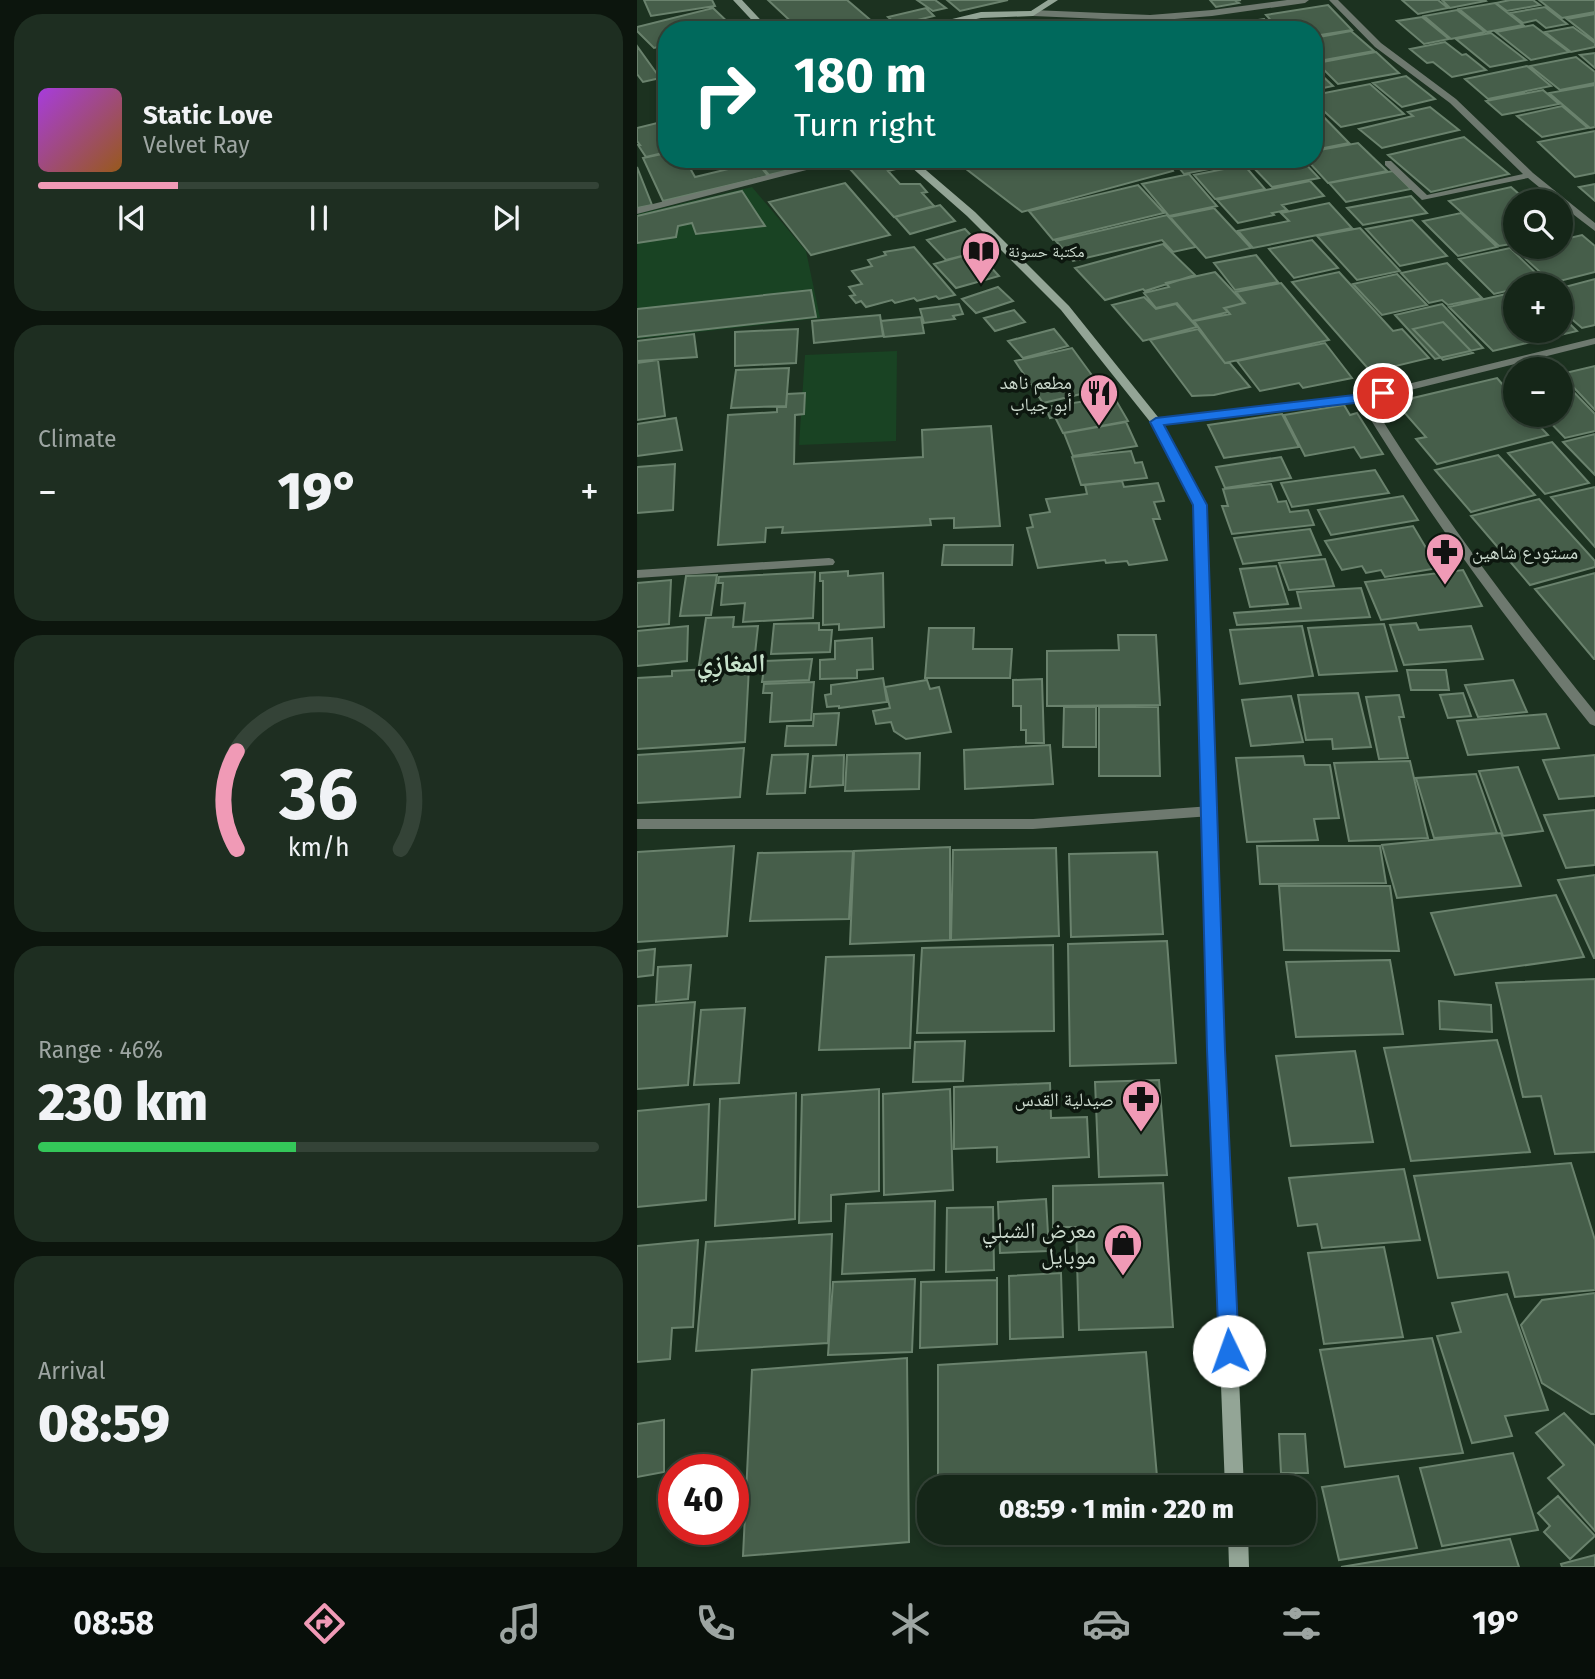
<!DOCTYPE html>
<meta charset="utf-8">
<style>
:root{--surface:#152618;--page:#1e2e21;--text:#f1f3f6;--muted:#9da5a2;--line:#344337;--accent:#f09ab6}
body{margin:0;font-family:"Fira Sans","Noto Naskh Arabic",sans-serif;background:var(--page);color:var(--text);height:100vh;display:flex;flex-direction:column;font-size:26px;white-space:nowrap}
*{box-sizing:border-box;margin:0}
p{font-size:23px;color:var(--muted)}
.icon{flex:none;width:38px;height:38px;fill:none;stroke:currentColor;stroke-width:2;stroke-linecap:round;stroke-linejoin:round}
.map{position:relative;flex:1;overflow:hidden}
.panel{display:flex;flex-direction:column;gap:14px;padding:14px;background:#0c150d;width:637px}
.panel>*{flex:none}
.guide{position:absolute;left:21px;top:21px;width:665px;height:147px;border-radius:28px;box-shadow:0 4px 10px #0003,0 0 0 2px var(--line);background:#00695c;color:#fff;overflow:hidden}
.tools{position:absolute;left:866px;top:189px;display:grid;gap:14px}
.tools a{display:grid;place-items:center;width:70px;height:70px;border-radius:50%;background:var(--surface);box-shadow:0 4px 10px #0003,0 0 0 2px var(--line);font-size:35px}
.speed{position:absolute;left:21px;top:1454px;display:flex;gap:14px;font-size:35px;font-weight:700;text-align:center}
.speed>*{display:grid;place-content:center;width:91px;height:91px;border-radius:50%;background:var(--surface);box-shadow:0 4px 10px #0003,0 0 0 2px var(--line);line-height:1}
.speed .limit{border:10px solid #d22;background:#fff;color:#111}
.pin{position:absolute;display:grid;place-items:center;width:60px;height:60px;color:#fff;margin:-30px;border:4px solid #fff;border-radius:50%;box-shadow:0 2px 7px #0007}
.me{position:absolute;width:77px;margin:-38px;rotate:357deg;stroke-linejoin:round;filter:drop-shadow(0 0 5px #0008)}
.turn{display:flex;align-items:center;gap:24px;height:147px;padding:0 21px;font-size:32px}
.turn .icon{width:91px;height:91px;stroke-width:2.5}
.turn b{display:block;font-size:49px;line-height:60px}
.big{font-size:52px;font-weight:800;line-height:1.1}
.panel .widget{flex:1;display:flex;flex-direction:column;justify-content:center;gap:10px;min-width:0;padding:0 24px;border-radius:28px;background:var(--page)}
.panel .dial{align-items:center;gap:0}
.dial svg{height:182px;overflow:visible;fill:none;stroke:var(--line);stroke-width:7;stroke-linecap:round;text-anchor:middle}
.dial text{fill:var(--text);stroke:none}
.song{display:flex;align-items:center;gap:21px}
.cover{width:84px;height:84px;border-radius:10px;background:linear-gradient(135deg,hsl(280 70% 55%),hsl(30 70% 35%))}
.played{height:7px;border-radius:4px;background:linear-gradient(90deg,var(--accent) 25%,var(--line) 25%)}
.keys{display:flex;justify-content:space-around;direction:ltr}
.heat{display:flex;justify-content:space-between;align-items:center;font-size:38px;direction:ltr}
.charge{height:10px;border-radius:5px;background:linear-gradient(90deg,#34c759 46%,var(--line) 0)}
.trip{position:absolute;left:280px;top:1475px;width:399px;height:70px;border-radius:28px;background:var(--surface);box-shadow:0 4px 10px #0003,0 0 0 2px var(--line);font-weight:800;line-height:70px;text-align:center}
.dock{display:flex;height:112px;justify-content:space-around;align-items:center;background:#080f0a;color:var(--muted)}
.dock .icon{width:49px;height:49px}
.dock .on{color:var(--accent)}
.dock b{font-size:32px;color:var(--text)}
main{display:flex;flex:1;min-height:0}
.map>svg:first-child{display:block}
</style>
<main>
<section class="panel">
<div class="widget">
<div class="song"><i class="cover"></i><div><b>Static Love</b><p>Velvet Ray</p></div></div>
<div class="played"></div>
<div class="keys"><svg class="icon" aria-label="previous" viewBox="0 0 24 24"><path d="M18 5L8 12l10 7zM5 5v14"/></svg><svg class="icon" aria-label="pause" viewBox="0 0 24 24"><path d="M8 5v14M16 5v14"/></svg><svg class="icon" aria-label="next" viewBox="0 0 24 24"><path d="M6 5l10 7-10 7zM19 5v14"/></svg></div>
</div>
<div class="widget"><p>Climate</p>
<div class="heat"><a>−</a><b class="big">19°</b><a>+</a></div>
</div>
<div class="widget dial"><svg viewBox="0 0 100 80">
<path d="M14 69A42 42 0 1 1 86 69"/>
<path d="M14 69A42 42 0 0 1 14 26" stroke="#f09ab6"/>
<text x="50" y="56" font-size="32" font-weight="700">36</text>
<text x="50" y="72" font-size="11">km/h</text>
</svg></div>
<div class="widget"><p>Range · 46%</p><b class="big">230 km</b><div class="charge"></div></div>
<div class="widget"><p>Arrival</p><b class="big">08:59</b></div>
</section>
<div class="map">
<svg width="958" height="1567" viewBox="0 0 958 1567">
<rect width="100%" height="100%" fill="#1c3220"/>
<path fill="#194323" d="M115,187L169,251L183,318L0,339V214Z
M260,351L259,441L162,445L168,355Z"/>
<path fill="#465e4a" stroke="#6a826d" stroke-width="2" d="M7,0H75L78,6L14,16Z
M131,0H210L244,29L163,30Z
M280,0H298L309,8L296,11Z
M310,0H371L323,11Z
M573,0H604L599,1L602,3L579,7Z
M765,0H801L811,8L781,14Z
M805,0H848L849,1L813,8Z
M873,0H896L903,5L870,11L859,3Z
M902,0H958V12L925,18Z
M858,3L886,25L850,32L822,9Z
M691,5L715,30L677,36V30H643L629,15Z
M908,7L930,24L909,28L899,20L886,23L873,13Z
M76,8L97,28L30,30V45L17,48L0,31V27Z
M289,8L297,16L260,25L251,17Z
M820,10L848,32L814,39L787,16Z
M958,14V41L930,19Z
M785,17L812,39L787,44L760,21Z
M627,19L637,30L570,28Z
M405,21L410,27L422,25L426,29L432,30L366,28Z
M555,23L561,30H515Z
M466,24L469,27H507L509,30L440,28Z
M896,25L932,52L894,60L859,32Z
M936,27L958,43V47L934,52L908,32Z
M714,31L737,51L682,61L677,57V38Z
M854,33L889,60L853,67L819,39Z
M808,42L825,55L829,54L849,70L815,77L796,62L790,63L773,49Z
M0,46L23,78L6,82L0,74Z
M739,52L762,73L701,84L680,63Z
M958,53V68L943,55Z
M939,57L958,72V83L923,90L893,66Z
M890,66L914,86L851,99L828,79Z
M677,68L696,86L677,90Z
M769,76L798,99L765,107L736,83Z
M733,84L767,114L704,127L677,102V95Z
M958,85V127L953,128L912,93Z
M906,90L922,104L865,115L849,101Z
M925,106L951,128L905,137L880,116Z
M677,107L712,143L677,150Z
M793,107L822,130L745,148L722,129L776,116L771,112Z
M24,122L30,129V152L9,157L1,145H3L0,141V128Z
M958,131V173L938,177L901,142Z
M827,137L872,174L794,192L751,155Z
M721,143L750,171L691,183L669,159H677V151Z
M30,153V159H48L58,177L120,162L131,176L26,201L6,158Z
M118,159H197L132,175Z
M334,159H528L536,171L385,212L324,165Z
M535,159H594L598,164L547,174Z
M636,159H664L682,178L635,187L613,164Z
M250,160L259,169L251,171L263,184H283L290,192L285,193L297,206L257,217L213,169Z
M607,165L628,189L578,199L557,175Z
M0,167L15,205L0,208Z
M756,171L774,189L709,202L692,183Z
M552,174L580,206L532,216L505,184Z
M673,181L687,196L645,205L650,210L635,213L637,215L601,223L580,200Z
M208,183L253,235L174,255L132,202Z
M958,184V201L942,187Z
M501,185L527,213L416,240L392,211Z
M874,187L890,201H878V247H884L879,248L874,244L862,246L812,201Z
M105,191L128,226L59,234L55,223L41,226L39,237L0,243V216Z
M774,196L790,213L726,225L710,208Z
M692,203L715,228L616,248L601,231L652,221L644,213Z
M303,205L318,221L273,234L258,217Z
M577,208L614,248L569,258L533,217Z
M824,213L860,247L821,256L786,221Z
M530,215L559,247L536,252L525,240L436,261L419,241Z
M775,220L810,256L763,266L729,229Z
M723,228L763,271L720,280L680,236Z
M328,229L348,250L309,260L290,240Z
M945,235L958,246V272L915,283L880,251L897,247H924V240Z
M675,240L701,268L657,278L632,249Z
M526,244L558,275L508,291L506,289L468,300L438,268Z
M277,247L318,295L302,299L299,296L280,301L277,298L258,303L255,300L229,307L224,301L219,303L213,296L218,295L212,287L225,284L215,271L235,266L231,260L249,255L247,252Z
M873,248L908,282L878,285V289L857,294L822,259Z
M340,252L362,276L319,288L297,264Z
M619,255L641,282L598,290L577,263Z
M810,263L845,298L811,305L805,300L792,303L764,273Z
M578,272L607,303L587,308L591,312L555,321L540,303L519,308L507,293L532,287L529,283Z
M702,272L756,331L765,329L792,358L734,372L655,282Z
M760,274L790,305L745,315L716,284Z
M958,279V325L945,328L924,310V288Z
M644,283L692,340L588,363L557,321L593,314L588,308L608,303L599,292Z
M361,287L376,301L339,313L325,299Z
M174,290L179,317L0,337V309Z
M878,292V331H924V315L940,331L856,351L812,307Z
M507,297L519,309L539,304L560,327L506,341L475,305Z
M322,304L326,314L316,316L318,319L287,323L283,309Z
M805,304L846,348L798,359L758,315Z
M377,310L388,322L358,331L347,318Z
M243,315L246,336L177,343L175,321Z
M284,317L287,333L247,337L244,321Z
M806,322L836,353L806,360L776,329Z
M161,329L159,363L98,366V332Z
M417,329L431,346L386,358L371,341Z
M561,329L588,363L592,362L613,387L577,395L555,396L513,340Z
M57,334L60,357L0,361V341Z
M688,343L715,378L666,388L662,383L623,391L600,361Z
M435,348L465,389L406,403L378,361Z
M21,360L28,416L0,420V363Z
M958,366V410L924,374Z
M152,368L149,406L94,408L99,370Z
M860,378L878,399V415H892L911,435L800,464L779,439L789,437L766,411L776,398Z
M924,379L958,414V431L928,438L906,415H924Z
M168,393L167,414L158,415L157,464L286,457L285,430L354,426L363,526L317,528V518L293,519L294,525L145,533L146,527L129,528L128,542L81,545L91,415L140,412V407H149L150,394Z
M477,397L491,421L426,433L418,417L413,418L408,407Z
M707,405L713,415L720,413L746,454L724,458L717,447L668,456L647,415Z
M645,414L662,447L587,458L571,425Z
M39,418L45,450L0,456V424Z
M489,422L500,446L436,456L427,433Z
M958,434V475L926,442Z
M915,442L952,483L908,494L871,453Z
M494,451L498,463L505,462L510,478L444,485L435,457Z
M861,455L898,495L834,512L798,470Z
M644,457L654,478L588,488L579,467Z
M38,464L36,510L0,513V467Z
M738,470L752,493L655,507L644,483Z
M485,481L487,487L521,483L527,501L517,502L523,519H516L530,560L492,565L490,561L469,563L468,560L401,568L390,528L396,527L393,515L413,512L409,499L450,494L448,485Z
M634,484L641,502L649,501L653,512L671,510L677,525L595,534L585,506H591L586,489Z
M958,487V547L914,497Z
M766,496L781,520L694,535L681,510Z
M902,499L958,561V567L893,585L834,516Z
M776,526L801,568L748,577L744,570L729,573L725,566L705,570L688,541Z
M673,529L684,555L606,564L597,538Z
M307,545H376L375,565H305Z
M688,559L697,586L652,590L642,563Z
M639,566L651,604L613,607L603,569Z
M826,570L845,606L744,620L728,582Z
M211,571V576L246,573L247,627L202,630V624L186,625V581H183V573Z
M178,572L176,618L106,622L108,603L84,605L86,583H81L82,577Z
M958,573V659H957L898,589Z
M80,575L74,615L43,616L49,576Z
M34,580L32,624L0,627V583Z
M724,588L733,617L600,625L597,613L664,608L660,592Z
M97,617L96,627L121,626L117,663L62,665L69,618Z
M182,623V630H195L193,652L134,654L137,624Z
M779,623L782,630L834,626L846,659L767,665L753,625Z
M747,624L760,671L682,675L671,628Z
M51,626L50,661L0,666V631Z
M665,626L676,676L603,684L593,630Z
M292,628H337L336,649H375L373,678H288Z
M481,635H519L523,705L410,706V651L482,650Z
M235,638L236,669L220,670V678L183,679V660L198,659V641Z
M175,659L172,680L125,682L128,661Z
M112,667L108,742L0,749V678L35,676V671Z
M770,670H809L812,690H774Z
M246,678L250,702L202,708V706L190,707L188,695L194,694V685Z
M405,679L407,743H389V730H384V706H376V680Z
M290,680L293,689L302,687L314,732L269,739L257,731L254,722L239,724L236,711L253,708L248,687Z
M876,680L890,712L841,717L828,685Z
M177,682L174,720L133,722L135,693H126L127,684Z
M721,693L734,747L696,749L695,739L669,740L661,695Z
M826,693L834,716L811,718L803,695Z
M762,695L767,717H762L771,758L742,759L729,697Z
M654,696L666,742L614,746L605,700Z
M427,707H459V747H426Z
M462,707H521L523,776H462Z
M202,713L199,745L148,746L150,726H176L177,714Z
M909,714L922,748L831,755L820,721Z
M413,745L416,784L328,789L327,750Z
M107,748L103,797L0,803V755Z
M283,753L282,789L208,791L210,755Z
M171,754L168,793L130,794L135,755Z
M207,755L206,785L173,787L176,756Z
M958,755V796L922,799L906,760Z
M666,756L668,765H693L702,818L677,819L681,840L610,842L599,758Z
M773,761L791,838L712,841L697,763Z
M881,767L906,831L866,836L842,771Z
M839,774L860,833L797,838L779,778Z
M958,810V865L929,868L907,815Z
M864,833L884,886L760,898L745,845Z
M97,846L90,936L0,942V852Z
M620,846H743L749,883L623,884Z
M313,847V940L213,944L217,851Z
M419,848L422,936L314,940L316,850Z
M216,851L212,919L113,921L121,853Z
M520,852L526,934L434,937L432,854Z
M958,875V958H957L921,880Z
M642,886H753L762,951L647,950Z
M919,895L947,957L818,975L794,913Z
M530,941L539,1063L433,1066L431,944Z
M416,945L417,1031L280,1033L285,948Z
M18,949L16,975L0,977V951Z
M277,955L273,1048L182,1050L189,957Z
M753,960L766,1034L659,1037L649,962Z
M54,965L51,999L19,1002L21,967Z
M958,979V1152L918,1154L904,1096L886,1097L859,983Z
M802,1001L854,1005L855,1032L803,1029Z
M58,1002L51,1085L0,1089V1006Z
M108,1008L102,1083L57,1085L64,1010Z
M860,1040L893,1152L774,1161L747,1048Z
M328,1041L326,1081L276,1082L278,1042Z
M718,1051L736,1142L654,1146L639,1056Z
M522,1080L530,1175L462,1177L458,1082Z
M413,1083L414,1118L450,1117L452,1157L360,1162V1147L317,1149V1087Z
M242,1089V1191L194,1195V1221L162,1223L165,1095Z
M313,1089L316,1190L247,1195L246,1094Z
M159,1093L158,1219L78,1226L83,1099Z
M72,1104L69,1200L0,1207V1111Z
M934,1163L958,1240V1290L878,1297L871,1272L801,1278L777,1176Z
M767,1169L783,1240L685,1248L680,1224L661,1226L652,1178Z
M526,1183L536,1327L442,1330L439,1227H416V1186Z
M409,1199L412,1251L363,1253L361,1202Z
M298,1201L297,1270L205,1274L209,1204Z
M356,1207L357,1270L309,1272L310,1208Z
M195,1234L191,1343L59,1351L69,1242Z
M61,1240L56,1327L35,1328L33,1359L0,1362V1246Z
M747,1247L766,1337L687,1344L671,1253Z
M424,1273L426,1337L373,1339L372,1276Z
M360,1277V1344L283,1348L284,1282L360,1280Z
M278,1279L275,1352L191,1355L196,1282Z
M958,1293V1414H954L905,1383L884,1325L905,1300Z
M870,1294L911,1410L868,1416L875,1436L835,1443L800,1336L824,1332L815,1303Z
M795,1338L826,1453L708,1467L683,1350Z
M509,1352L521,1488H301V1365Z
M270,1358L272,1542L106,1556L115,1370Z
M927,1413L958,1446V1531L911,1478L927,1465L899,1433Z
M27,1420V1472L0,1477V1424Z
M642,1434H668L671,1473H644Z
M876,1453L901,1530L805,1546L783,1468Z
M761,1476L780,1548L702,1560L685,1487Z
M921,1496L958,1536L933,1559L907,1532L913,1526L901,1513Z
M873,1539L882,1567H704Z
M958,1555V1567H925L924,1564Z"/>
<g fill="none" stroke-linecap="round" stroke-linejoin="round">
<path fill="#6e796f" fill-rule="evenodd" d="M650,0H672L668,3L575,16L513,21L396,16L392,13L396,10L513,15L575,10Z
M692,0H701L744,43L819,99L896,173L958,223V231L924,205V201H919L891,178L785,200L748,165V161H754L790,195L886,174L813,103L738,47Z
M195,159H212L0,214V208Z
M958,338V344L733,400C800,510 877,612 958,712V726L953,724C870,621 791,515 723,402L519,425L513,422L519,419L726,395Z
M192,558L196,559L198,562L196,565L0,578V570Z
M574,806L581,811L574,816L396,829H0V819H396Z"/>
<path fill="#93a596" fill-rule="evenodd" d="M96,0H105L133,30H124Z
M411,0H421L396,16L344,18L287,30H270L344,12L394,11Z
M265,159H276L338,212L432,306L525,422L569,505L587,1050L607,1488H588L571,1050L557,505L514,423L424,310L330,216Z
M591,1533H611L612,1567H592Z"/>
</g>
<path fill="#1a73e8" stroke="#114b97" stroke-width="2" d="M746,389L753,393L751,396L726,402L527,425L570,505L588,1050L602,1351L599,1357L592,1360L585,1357L582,1351L570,1050L556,505L513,422L519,418L726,394Z"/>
<defs>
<g id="library-pin" transform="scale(2.0125)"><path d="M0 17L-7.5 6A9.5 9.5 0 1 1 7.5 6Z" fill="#f09ab6" stroke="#0d170f"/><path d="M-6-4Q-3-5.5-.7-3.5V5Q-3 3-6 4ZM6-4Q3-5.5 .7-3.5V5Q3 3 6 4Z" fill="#111"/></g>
<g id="restaurant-pin" transform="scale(2.0125)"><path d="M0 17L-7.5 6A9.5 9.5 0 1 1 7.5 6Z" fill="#f09ab6" stroke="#0d170f"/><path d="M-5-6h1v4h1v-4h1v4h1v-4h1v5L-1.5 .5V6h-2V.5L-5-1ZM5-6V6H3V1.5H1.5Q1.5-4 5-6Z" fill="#111"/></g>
<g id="pharmacy-pin" transform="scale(2.0125)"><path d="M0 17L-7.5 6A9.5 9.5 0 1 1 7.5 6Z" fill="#f09ab6" stroke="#0d170f"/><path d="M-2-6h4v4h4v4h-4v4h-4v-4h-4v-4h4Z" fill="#111"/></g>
<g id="shop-pin" transform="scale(2.0125)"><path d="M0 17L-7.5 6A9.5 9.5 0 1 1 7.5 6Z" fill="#f09ab6" stroke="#0d170f"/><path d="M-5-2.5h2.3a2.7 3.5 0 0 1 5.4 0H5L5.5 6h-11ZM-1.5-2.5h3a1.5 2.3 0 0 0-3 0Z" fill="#111"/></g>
</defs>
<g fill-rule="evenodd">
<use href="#library-pin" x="344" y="251"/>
<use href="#restaurant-pin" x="462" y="393"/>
<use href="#pharmacy-pin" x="808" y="552"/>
<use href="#pharmacy-pin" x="504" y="1099"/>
<use href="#shop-pin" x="486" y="1243"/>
</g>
<g text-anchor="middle" stroke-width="7" stroke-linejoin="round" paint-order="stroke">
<g font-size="16" fill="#cddbcf" stroke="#0d170f" text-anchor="start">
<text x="371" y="257">مكتبة حسونة</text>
</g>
<g font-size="19" fill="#cddbcf" stroke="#0d170f" text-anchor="end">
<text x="435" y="389">مطعم ناهد<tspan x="435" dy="22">أبو جياب</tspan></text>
<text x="835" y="559" text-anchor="start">مستودع شاهين</text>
<text x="477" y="1106">صيدلية القدس</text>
</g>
<g font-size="23" fill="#cddbcf" stroke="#0d170f" text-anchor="end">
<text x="459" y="1238">معرض الشبلي<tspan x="459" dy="26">موبايل</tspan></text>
</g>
<g font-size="26" font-weight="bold" fill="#c8e3cc" stroke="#0d170f">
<text x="94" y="672">المغازِي</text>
</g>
</g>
</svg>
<div class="tools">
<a><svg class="icon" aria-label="search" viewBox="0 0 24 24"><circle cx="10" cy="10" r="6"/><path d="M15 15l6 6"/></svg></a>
<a>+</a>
<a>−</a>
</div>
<div class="speed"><div class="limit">40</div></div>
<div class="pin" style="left:746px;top:393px;background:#d93025"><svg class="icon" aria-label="arrive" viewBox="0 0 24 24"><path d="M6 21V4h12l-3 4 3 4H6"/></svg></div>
<svg class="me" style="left:592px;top:1351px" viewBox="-20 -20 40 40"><circle r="19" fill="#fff"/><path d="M0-13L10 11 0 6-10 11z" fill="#1a73e8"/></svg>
<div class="trip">08:59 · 1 min · 220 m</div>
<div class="guide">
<div class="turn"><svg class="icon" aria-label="right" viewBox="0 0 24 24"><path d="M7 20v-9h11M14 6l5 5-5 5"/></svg><div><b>180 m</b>Turn right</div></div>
</div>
</div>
</main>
<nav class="dock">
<b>08:58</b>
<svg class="icon on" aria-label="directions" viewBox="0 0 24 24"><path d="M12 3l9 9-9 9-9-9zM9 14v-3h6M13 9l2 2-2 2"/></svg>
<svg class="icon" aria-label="music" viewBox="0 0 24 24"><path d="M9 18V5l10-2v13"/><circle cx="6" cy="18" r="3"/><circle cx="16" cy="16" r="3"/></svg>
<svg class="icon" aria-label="phone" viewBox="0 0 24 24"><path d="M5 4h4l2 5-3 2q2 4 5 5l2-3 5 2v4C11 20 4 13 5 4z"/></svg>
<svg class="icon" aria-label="climate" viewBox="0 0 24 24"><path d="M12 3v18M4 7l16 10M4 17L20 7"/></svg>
<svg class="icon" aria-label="car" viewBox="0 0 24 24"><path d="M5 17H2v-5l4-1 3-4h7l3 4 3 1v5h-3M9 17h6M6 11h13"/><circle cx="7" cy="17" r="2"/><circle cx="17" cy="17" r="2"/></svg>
<svg class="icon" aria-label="filters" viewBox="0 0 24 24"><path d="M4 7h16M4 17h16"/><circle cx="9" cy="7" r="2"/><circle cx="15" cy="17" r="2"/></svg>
<b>19°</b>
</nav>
